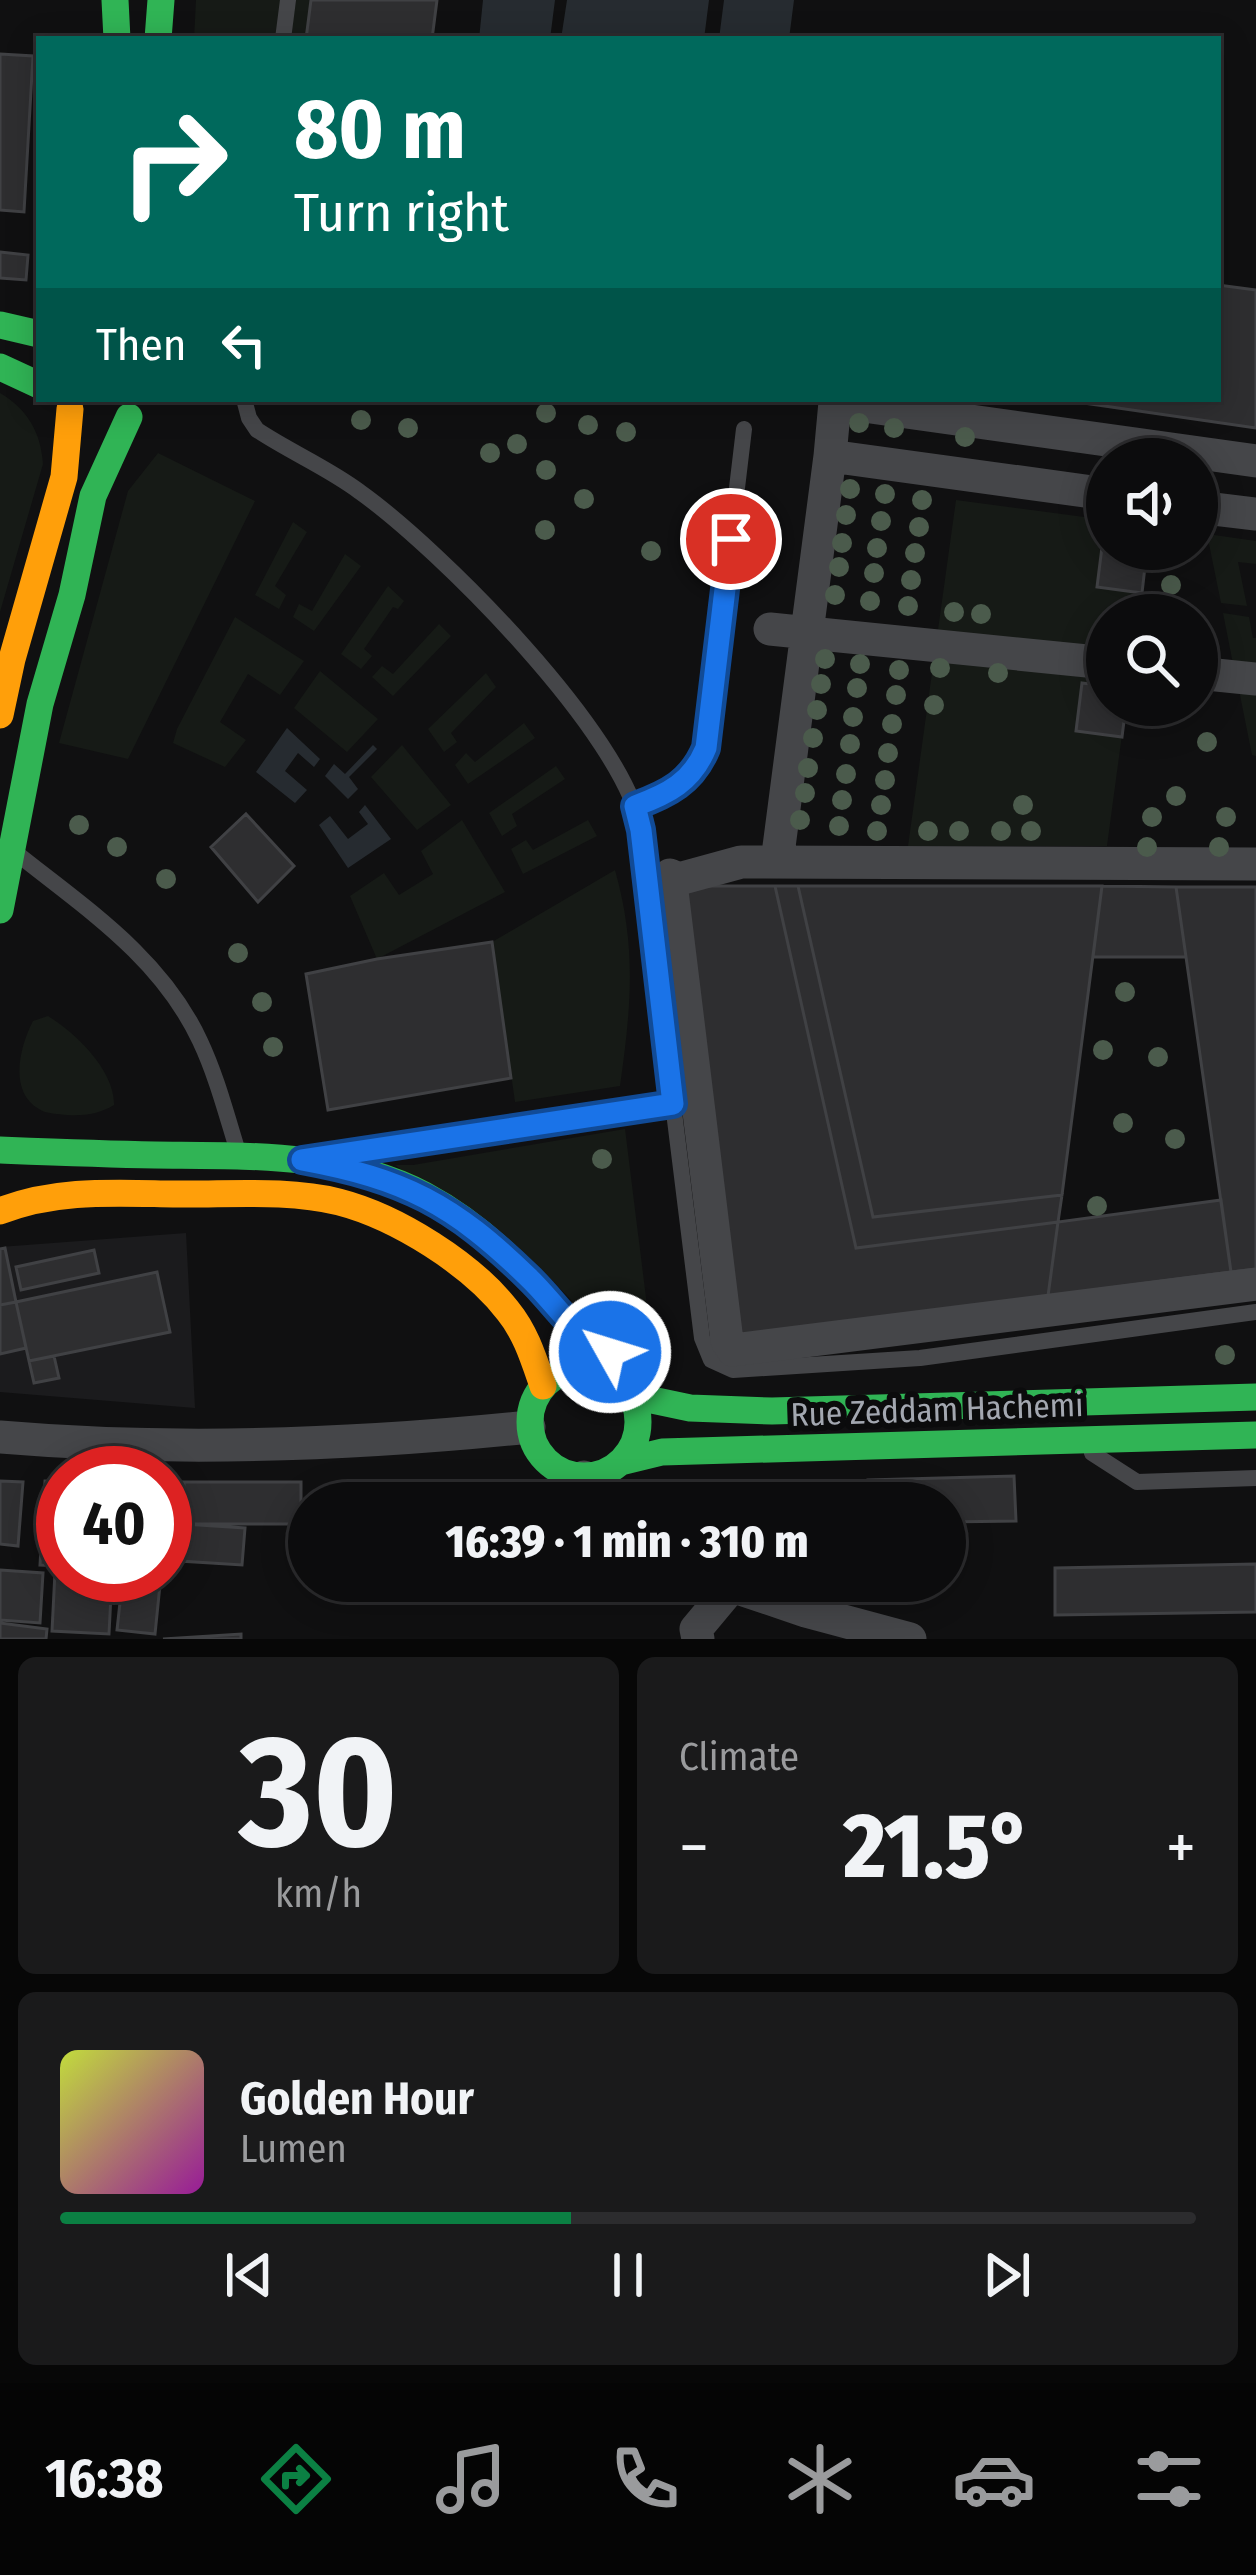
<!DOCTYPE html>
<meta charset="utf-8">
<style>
:root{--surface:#0c0c0d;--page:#1a1a1b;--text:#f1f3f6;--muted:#9a9b9d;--line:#2c2c2e;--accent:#0b8043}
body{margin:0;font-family:"Fira Sans Condensed",sans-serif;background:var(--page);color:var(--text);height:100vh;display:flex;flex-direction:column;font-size:45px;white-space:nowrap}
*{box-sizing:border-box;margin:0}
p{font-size:39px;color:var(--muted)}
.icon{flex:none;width:66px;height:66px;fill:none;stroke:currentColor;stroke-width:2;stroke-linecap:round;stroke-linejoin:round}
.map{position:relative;height:1639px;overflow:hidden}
.details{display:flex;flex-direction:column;gap:18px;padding:18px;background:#070707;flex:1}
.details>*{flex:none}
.banner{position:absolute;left:36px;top:36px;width:1185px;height:366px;border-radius:0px;box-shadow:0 6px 30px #0003,0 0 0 3px var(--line);background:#00695c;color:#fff;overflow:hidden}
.buttons{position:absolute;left:1086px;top:438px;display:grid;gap:24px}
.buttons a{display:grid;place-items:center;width:132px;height:132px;border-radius:50%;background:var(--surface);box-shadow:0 6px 30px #0003,0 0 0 3px var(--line);font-size:60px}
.speed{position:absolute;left:36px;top:1446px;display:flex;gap:24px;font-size:60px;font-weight:700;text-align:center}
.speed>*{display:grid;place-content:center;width:156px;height:156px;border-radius:50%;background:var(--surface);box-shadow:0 6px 30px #0003,0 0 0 3px var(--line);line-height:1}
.speed .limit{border:18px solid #d22;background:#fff;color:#111}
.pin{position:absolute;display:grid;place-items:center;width:102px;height:102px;color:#fff;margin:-51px;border:6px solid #fff;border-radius:50%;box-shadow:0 3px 12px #0007}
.me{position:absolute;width:132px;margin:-66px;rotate:309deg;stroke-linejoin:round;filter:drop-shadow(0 0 9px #0008)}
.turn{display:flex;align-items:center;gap:42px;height:252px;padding:0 60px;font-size:54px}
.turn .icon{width:156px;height:156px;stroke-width:2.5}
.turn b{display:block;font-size:84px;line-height:102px}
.then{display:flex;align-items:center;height:114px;padding:0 60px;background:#0003;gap:24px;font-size:45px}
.big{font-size:90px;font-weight:800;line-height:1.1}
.details .widget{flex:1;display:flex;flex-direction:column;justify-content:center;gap:18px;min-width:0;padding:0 42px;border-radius:18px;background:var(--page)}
.details .dial{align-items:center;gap:0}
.dial b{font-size:156px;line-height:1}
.song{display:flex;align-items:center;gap:36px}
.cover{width:144px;height:144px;border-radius:18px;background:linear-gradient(135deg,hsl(70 70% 55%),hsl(300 70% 35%))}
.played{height:12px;border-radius:6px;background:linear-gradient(90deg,var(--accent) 45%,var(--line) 45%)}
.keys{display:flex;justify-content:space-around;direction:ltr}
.heat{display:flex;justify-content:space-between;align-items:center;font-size:66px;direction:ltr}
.details .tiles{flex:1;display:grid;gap:18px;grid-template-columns:1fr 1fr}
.widget:last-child{grid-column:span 2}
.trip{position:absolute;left:288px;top:1482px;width:678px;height:120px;border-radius:60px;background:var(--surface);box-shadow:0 6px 30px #0003,0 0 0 3px var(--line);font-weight:800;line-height:120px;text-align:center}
.menu{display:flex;height:192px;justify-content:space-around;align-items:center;background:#050505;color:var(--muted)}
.menu .icon{width:84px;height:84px}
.menu .on{color:var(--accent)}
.menu b{font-size:54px;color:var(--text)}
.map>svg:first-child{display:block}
</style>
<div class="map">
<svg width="1256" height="1639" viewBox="0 0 1256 1639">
<rect width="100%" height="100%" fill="#101011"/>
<path fill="#1b1b1d" d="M186,1233L195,1408L0,1392V1247Z"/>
<path fill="#161a16" d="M196,0H281L276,39H194Z
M296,0H311L306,39H290Z
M0,393C27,409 41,432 43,464L0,612Z
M158,453L255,501L128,759L59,743L128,491Z
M956,500L1107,520V549H1147L1138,615H1107V705H1126L1107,846H908Z
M293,522L307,532L275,586L286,595L279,609L255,595Z
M1207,534L1256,541V564L1238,562L1247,606L1221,603Z
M345,554L361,566L314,631L293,617L299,604L312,611Z
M388,586L404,601L398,609L393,607L364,649L372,656L361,669L341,654Z
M1223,613L1249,617L1253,638H1256V666L1233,664Z
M235,617L304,661L280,695L248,674L220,722L246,740L225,767L173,743L177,729Z
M439,624L451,636L393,696L372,677L382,666L393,674Z
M320,671L378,719L347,752L294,708Z
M486,673L496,687L451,733L457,742L444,752L428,729Z
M1239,690L1256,691V756L1252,755Z
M524,723L535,738L468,784L455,765L466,753L475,762Z
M402,745L451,805L417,830L371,777Z
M556,766L565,779L512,814L517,826L502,836L489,813Z
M462,820L505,892L377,959L350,896L384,873L399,895L433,874L421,851Z
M588,820L597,836L523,874L511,849L526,840L533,850Z
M615,870C637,948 631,1008 620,1086L515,1102L492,942Z
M48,1016C76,1033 115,1071 114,1105C99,1114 85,1116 67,1115C59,1114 46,1114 39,1109C8,1091 20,1046 33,1021Z
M625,1129L654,1362L609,1339L545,1273L395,1165H413Z"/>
<path fill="#262b30" d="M483,0H555L550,39H479Z
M567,0H709L704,39H561Z
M724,0H794L789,39H719Z
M287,728L320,759L314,767L298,753L285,771L307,790L295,803L256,772Z
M373,745L377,749L349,777L358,789L348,799L325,776L334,764L345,774Z
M365,805L391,839L348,868L319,825L330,816L348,839L368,824L359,812Z"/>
<path fill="#2e2e30" stroke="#404144" stroke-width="3" d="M311,0H437L432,39H306Z
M0,54L33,56L24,212L0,210Z
M0,252L28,255L26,280L0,278Z
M1218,285L1256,290V428L1056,399H1218Z
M1103,539L1107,540V549H1147L1142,593L1097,587Z
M1082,683L1107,686V705H1126L1122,737L1076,731Z
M246,814L294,866L258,902L211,847Z
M679,886H775L856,1248L1058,1222L1048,1296L741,1336Z
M775,886H798L873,1217L1062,1195L1058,1222L856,1248Z
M798,886H1102L1062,1195L873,1217Z
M1102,886L1176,887L1186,957H1093Z
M1176,887H1256V1269L1231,1272Z
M492,942L511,1078L328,1110L306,974L377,959Z
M1221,1200L1231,1272L1048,1296L1058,1222Z
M5,1248L16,1302L0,1305V1249Z
M94,1250L99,1273L21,1290L16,1267Z
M157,1272L170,1332L29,1361L16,1302Z
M16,1302L26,1348L0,1354V1305Z
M54,1356L59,1378L34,1383L29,1361Z
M154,1466L155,1473H122V1469Z
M1014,1476L1016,1521L945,1522V1503H869L868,1480Z
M0,1481L23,1482L18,1546L0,1544Z
M45,1481L63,1482L62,1566L40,1565Z
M171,1482H184L180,1561L167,1560Z
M184,1482H301V1524H184Z
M506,1485L507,1503H476L475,1487Z
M183,1524L245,1528L242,1565L180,1561Z
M1256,1564V1612L1055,1615V1568Z
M0,1570L43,1573L40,1623L0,1620Z
M55,1572L63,1573V1575H112L109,1634L52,1631Z
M123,1575H161L155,1634L117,1630Z
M0,1623L47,1629L46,1639H0Z
M241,1634V1639H163Z"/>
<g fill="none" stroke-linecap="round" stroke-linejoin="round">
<path stroke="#454649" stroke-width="16" d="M283,39L288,0
M244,399L249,418L257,430C290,452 328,468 360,492C440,549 625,735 641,830L673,1104
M636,806C668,794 692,782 706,749L744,429
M15,852C85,908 161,957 200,1041C217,1077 227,1117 239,1155
M344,1153L673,1104L702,1338L711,1360L733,1370L920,1358L1256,1312
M1092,1453L1137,1482L1256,1478"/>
<path stroke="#454649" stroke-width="33" d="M830,456L835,402L1256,461
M1197,507L1256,514
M770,629L1107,663
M1197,673L1256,679
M777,862L830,456L1107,494
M1256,864L741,862L679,879L670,875L727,1341L733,1350L1256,1284
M0,1437C175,1452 355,1445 529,1427
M584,1477L591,1503
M717,1581L806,1611L910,1639
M698,1639L696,1629L732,1586"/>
<path stroke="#30b455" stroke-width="27" d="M115,0L117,39
M158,39L161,0
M0,325L39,334
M0,367L39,385
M0,910L40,704L72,595L93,496L129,417
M0,1150C52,1152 103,1154 155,1155C244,1156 343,1152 424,1195C499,1235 556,1304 605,1372
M530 1422a54 54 0 1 1 108 0a54 54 0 1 1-108 0Z
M633,1396L690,1408L772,1411L1256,1397
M621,1462L662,1452L1256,1435"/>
<path stroke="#ff9f0a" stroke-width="27" d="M0,715L12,659L64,477L70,409
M0,1211C56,1189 114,1193 173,1194C227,1195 287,1189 339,1202C397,1217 472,1264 508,1311C526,1333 534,1360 543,1386"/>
</g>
<g fill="#4b5b4c">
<circle cx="546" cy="413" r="10"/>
<circle cx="361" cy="420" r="10"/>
<circle cx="859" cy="423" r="10"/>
<circle cx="588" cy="425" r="10"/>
<circle cx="408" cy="428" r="10"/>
<circle cx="894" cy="428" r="10"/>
<circle cx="626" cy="432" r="10"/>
<circle cx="965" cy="437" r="10"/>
<circle cx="517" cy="444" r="10"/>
<circle cx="490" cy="453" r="10"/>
<circle cx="546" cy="470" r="10"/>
<circle cx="850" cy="489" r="10"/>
<circle cx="885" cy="494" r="10"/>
<circle cx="584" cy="499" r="10"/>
<circle cx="922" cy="500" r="10"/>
<circle cx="846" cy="515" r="10"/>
<circle cx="881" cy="521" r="10"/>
<circle cx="919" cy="527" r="10"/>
<circle cx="545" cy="530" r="10"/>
<circle cx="842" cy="543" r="10"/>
<circle cx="877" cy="548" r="10"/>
<circle cx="651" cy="551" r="10"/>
<circle cx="915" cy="553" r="10"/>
<circle cx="839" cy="567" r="10"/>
<circle cx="874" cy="573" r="10"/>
<circle cx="911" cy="580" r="10"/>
<circle cx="1171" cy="585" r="10"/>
<circle cx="835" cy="595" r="10"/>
<circle cx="870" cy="601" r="10"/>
<circle cx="908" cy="606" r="10"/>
<circle cx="954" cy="612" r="10"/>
<circle cx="981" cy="614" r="10"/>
<circle cx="825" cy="659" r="10"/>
<circle cx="860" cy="664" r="10"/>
<circle cx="940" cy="668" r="10"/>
<circle cx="899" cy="670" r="10"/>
<circle cx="998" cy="673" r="10"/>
<circle cx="821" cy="684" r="10"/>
<circle cx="857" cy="688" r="10"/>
<circle cx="896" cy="695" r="10"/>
<circle cx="934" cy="705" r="10"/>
<circle cx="817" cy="710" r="10"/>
<circle cx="853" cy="717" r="10"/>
<circle cx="892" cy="724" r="10"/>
<circle cx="813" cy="738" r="10"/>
<circle cx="1207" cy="742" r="10"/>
<circle cx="850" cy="744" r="10"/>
<circle cx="888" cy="753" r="10"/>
<circle cx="808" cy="768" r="10"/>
<circle cx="846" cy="774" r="10"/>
<circle cx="885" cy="780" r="10"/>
<circle cx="805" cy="793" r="10"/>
<circle cx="1176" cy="796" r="10"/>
<circle cx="842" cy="800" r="10"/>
<circle cx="881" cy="805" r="10"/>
<circle cx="1023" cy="805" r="10"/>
<circle cx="1152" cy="817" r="10"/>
<circle cx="1226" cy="817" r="10"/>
<circle cx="800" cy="820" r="10"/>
<circle cx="79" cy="825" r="10"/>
<circle cx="839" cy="826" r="10"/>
<circle cx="877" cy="831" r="10"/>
<circle cx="928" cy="831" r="10"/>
<circle cx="959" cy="831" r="10"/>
<circle cx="1001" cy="831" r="10"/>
<circle cx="1031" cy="831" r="10"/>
<circle cx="117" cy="847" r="10"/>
<circle cx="1147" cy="847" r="10"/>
<circle cx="1219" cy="847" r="10"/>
<circle cx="166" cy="879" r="10"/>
<circle cx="238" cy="953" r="10"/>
<circle cx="1125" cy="992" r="10"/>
<circle cx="262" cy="1002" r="10"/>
<circle cx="273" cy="1047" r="10"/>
<circle cx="1103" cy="1050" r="10"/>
<circle cx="1158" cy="1057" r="10"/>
<circle cx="1123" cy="1123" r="10"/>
<circle cx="1175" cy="1139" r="10"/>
<circle cx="602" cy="1159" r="10"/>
<circle cx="1097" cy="1206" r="10"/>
<circle cx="1225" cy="1355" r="10"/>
</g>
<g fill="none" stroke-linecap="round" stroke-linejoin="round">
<g stroke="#114b97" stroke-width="30">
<path id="route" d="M610,1352C597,1343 583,1335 572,1325C557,1310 544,1292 528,1277C453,1204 405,1179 302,1160L673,1104L641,830L635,806C668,794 692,782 706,748L731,539"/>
</g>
<use href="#route" stroke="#1a73e8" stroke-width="21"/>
</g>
<g text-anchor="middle" stroke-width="12" stroke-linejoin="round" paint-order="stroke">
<g font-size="33" fill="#a3a7b0" stroke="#0b0b0c">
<text transform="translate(937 1409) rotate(-2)" y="12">Rue Zeddam Hachemi</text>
</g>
</g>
</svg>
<div class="buttons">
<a><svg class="icon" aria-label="sound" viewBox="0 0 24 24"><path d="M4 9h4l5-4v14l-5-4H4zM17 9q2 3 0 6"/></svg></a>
<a><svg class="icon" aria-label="search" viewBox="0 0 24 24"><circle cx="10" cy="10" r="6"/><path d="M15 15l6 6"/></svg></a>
</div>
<div class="speed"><div class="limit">40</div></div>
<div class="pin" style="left:731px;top:539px;background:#d93025"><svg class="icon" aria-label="arrive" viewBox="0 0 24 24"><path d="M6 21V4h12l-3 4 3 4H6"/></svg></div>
<svg class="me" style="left:610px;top:1352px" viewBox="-20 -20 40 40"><circle r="17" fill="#1a73e8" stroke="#fff" stroke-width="3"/><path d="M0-11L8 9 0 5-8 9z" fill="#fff"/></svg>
<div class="trip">16:39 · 1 min · 310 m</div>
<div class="banner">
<div class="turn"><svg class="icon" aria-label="right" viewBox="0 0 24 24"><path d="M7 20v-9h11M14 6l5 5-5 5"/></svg><div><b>80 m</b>Turn right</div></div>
<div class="then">Then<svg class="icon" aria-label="left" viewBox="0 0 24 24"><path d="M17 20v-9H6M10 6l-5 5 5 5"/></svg></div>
</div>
</div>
<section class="details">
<div class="tiles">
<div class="widget dial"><b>30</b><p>km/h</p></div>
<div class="widget"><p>Climate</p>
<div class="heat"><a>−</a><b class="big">21.5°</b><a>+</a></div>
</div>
<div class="widget">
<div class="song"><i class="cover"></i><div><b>Golden Hour</b><p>Lumen</p></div></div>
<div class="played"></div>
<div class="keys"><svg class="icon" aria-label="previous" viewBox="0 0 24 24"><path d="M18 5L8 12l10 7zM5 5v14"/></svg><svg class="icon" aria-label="pause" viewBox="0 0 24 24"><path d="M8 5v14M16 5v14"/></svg><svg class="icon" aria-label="next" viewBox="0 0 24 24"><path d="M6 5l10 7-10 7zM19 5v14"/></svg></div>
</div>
</div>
</section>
<nav class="menu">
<b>16:38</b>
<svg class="icon on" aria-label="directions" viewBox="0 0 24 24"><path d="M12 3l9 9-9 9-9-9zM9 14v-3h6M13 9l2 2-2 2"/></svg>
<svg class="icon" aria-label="music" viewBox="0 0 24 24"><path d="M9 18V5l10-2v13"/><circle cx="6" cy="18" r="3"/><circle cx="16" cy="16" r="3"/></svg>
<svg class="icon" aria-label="phone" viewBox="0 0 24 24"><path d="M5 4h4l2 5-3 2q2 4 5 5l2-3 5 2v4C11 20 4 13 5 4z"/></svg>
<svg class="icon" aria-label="climate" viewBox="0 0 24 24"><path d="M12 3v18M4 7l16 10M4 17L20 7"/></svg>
<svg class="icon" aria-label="car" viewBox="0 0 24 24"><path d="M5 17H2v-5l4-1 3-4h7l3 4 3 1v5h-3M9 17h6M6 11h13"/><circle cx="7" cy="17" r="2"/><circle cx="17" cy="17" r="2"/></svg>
<svg class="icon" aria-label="filters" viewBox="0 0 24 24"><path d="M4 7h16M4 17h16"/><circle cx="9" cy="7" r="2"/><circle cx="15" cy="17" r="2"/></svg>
</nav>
